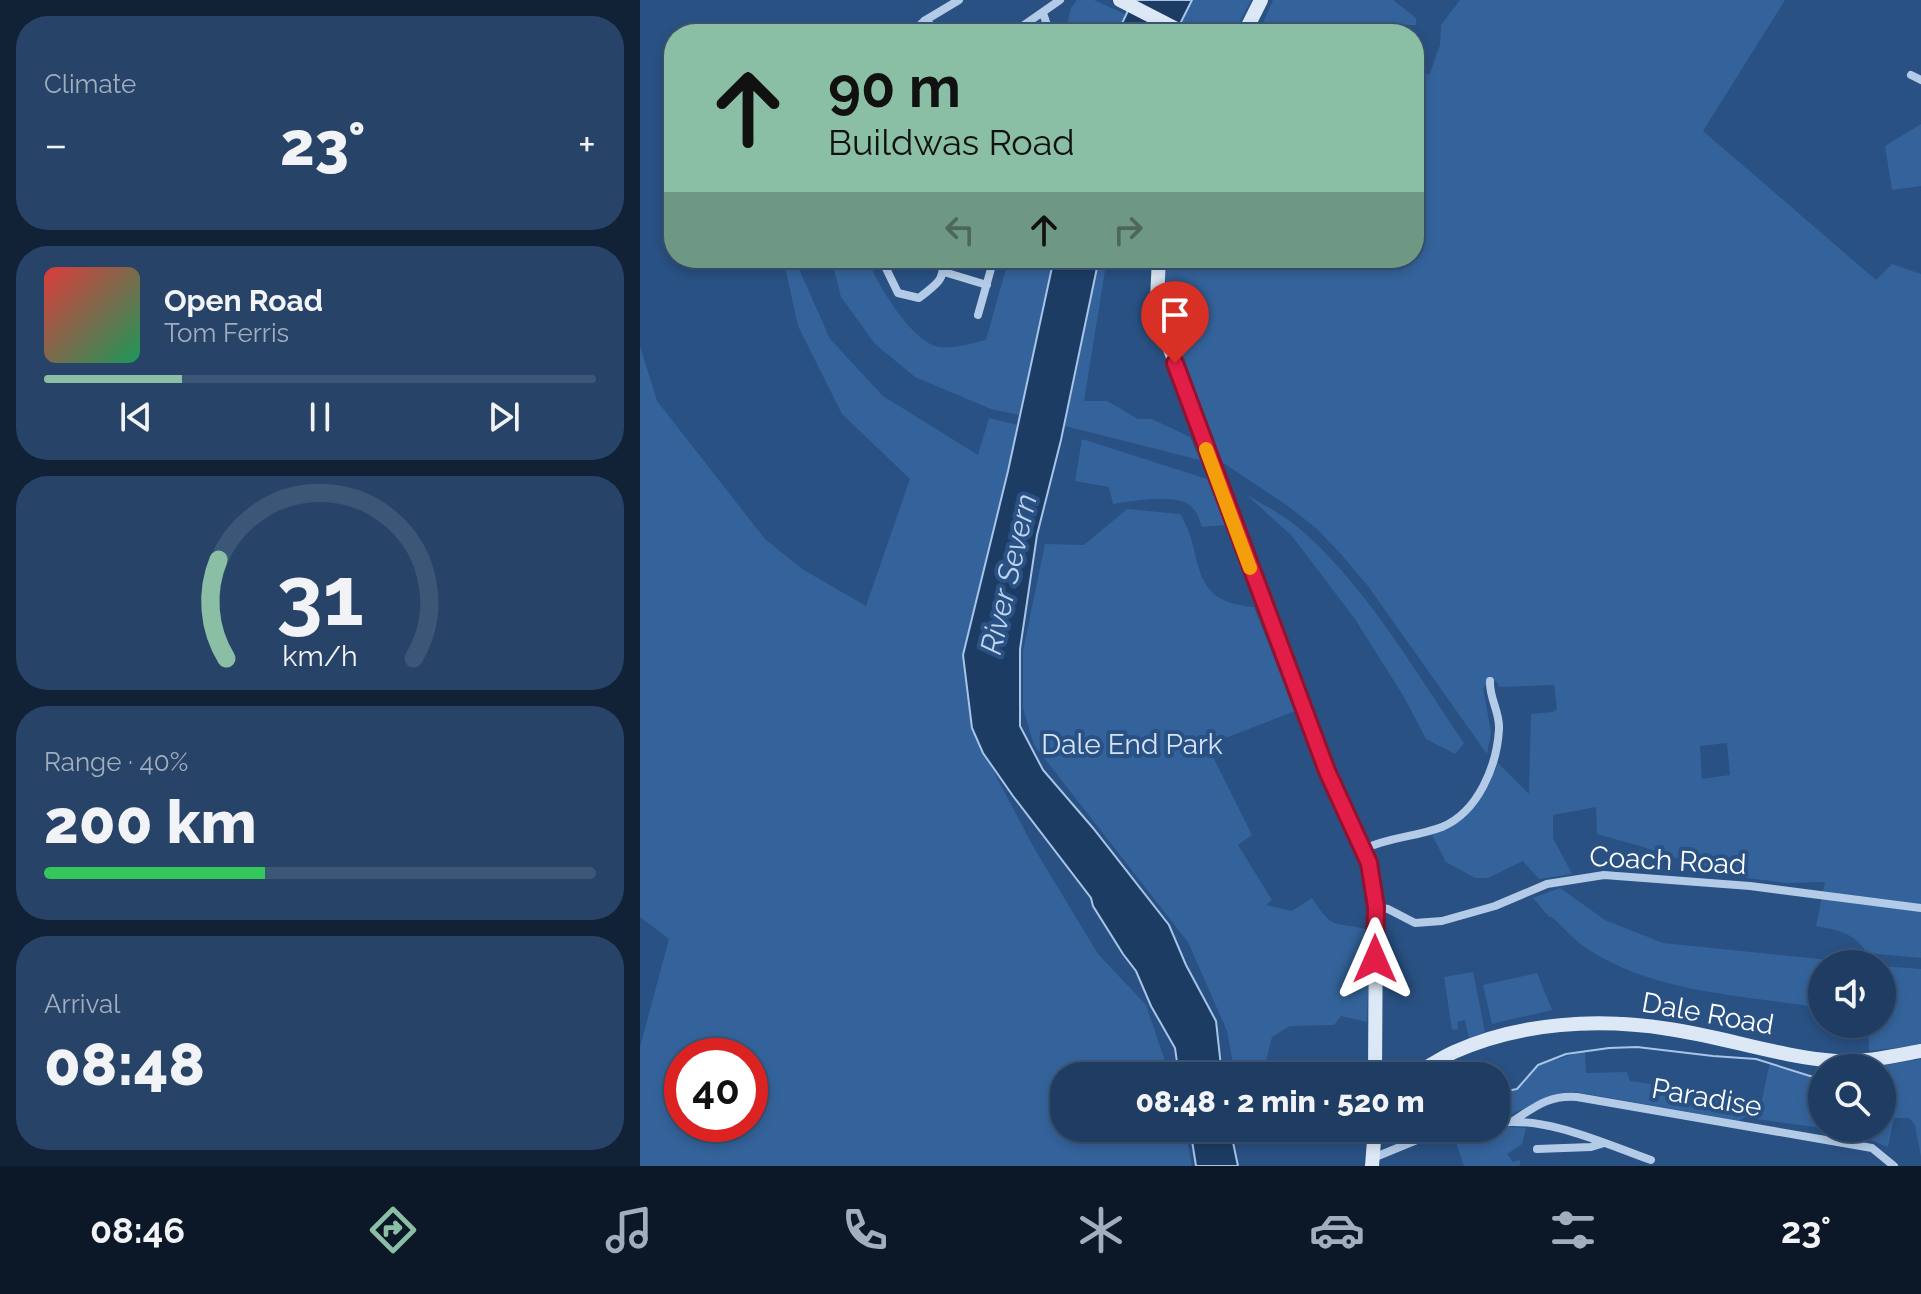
<!DOCTYPE html>
<meta charset="utf-8">
<style>
:root{--surface:#1f3d62;--page:#274468;--text:#f1f3f6;--muted:#a1aebe;--line:#3c5677;--accent:#8abfa5}
body{margin:0;font-family:Raleway,sans-serif;background:var(--page);color:var(--text);height:100vh;display:flex;flex-direction:column;font-size:30px;white-space:nowrap}
*{box-sizing:border-box;margin:0}
p{font-size:26px;color:var(--muted)}
.icon{flex:none;width:44px;height:44px;fill:none;stroke:currentColor;stroke-width:2;stroke-linecap:round;stroke-linejoin:round}
.map{position:relative;flex:1;overflow:hidden}
.side{display:flex;flex-direction:column;gap:16px;padding:16px;background:#112236;width:640px}
.side>*{flex:none}
.hud{position:absolute;left:24px;top:24px;width:760px;height:244px;border-radius:32px;box-shadow:0 4px 12px #0003,0 0 0 2px var(--line);background:#8abfa5;color:#111;overflow:hidden}
.controls{position:absolute;left:1168px;top:950px;display:grid;gap:16px}
.controls a{display:grid;place-items:center;width:88px;height:88px;border-radius:50%;background:var(--surface);box-shadow:0 4px 12px #0003,0 0 0 2px var(--line);font-size:40px}
.speed{position:absolute;left:24px;top:1038px;display:flex;gap:16px;font-size:40px;font-weight:700;text-align:center}
.speed>*{display:grid;place-content:center;width:104px;height:104px;border-radius:50%;background:var(--surface);box-shadow:0 4px 12px #0003,0 0 0 2px var(--line);line-height:1}
.speed .limit{border:12px solid #d22;background:#fff;color:#111}
.pin{position:absolute;display:grid;place-items:center;width:68px;height:68px;color:#fff;margin:-82px -34px;border-radius:50% 50% 50% 0;rotate:-45deg;box-shadow:0 0 8px #0007}
.pin .icon{rotate:45deg}
.me{position:absolute;width:88px;margin:-44px;rotate:0deg;stroke-linejoin:round;filter:drop-shadow(0 0 6px #0008)}
.turn{display:flex;align-items:center;gap:28px;height:168px;padding:0 32px;font-size:36px}
.turn .icon{width:104px;height:104px;stroke-width:2.5}
.turn b{display:block;font-size:56px;line-height:68px}
.lanes{display:flex;align-items:center;height:76px;padding:0 32px;background:#0003;justify-content:center;gap:40px;direction:ltr}
.lanes .off{opacity:.35}
.big{font-size:60px;font-weight:800;line-height:1.1}
.side .tile{flex:1;display:flex;flex-direction:column;justify-content:center;gap:12px;min-width:0;padding:0 28px;border-radius:32px;background:var(--page)}
.side .dial{align-items:center;gap:0}
.dial svg{height:208px;overflow:visible;fill:none;stroke:var(--line);stroke-width:7;stroke-linecap:round;text-anchor:middle}
.dial text{fill:var(--text);stroke:none}
.song{display:flex;align-items:center;gap:24px}
.cover{width:96px;height:96px;border-radius:12px;background:linear-gradient(135deg,hsl(0 70% 55%),hsl(150 70% 35%))}
.played{height:8px;border-radius:4px;background:linear-gradient(90deg,var(--accent) 25%,var(--line) 25%)}
.keys{display:flex;justify-content:space-around;direction:ltr}
.heat{display:flex;justify-content:space-between;align-items:center;font-size:44px;direction:ltr}
.charge{height:12px;border-radius:6px;background:linear-gradient(90deg,#34c759 40%,var(--line) 0)}
.trip{position:absolute;left:410px;top:1062px;width:460px;height:80px;border-radius:32px;background:var(--surface);box-shadow:0 4px 12px #0003,0 0 0 2px var(--line);font-weight:800;line-height:80px;text-align:center}
.tab-bar{display:flex;height:128px;justify-content:space-around;align-items:center;background:#0c1827;color:var(--muted)}
.tab-bar .icon{width:56px;height:56px}
.tab-bar .current{color:var(--accent)}
.tab-bar b{font-size:36px;color:var(--text)}
main{display:flex;flex:1;min-height:0}
.map>svg:first-child{display:block}
</style>
<main>
<section class="side">
<div class="tile"><p>Climate</p>
<div class="heat"><a>−</a><b class="big">23°</b><a>+</a></div>
</div>
<div class="tile">
<div class="song"><i class="cover"></i><div><b>Open Road</b><p>Tom Ferris</p></div></div>
<div class="played"></div>
<div class="keys"><svg class="icon" aria-label="previous" viewBox="0 0 24 24"><path d="M18 5L8 12l10 7zM5 5v14"/></svg><svg class="icon" aria-label="pause" viewBox="0 0 24 24"><path d="M8 5v14M16 5v14"/></svg><svg class="icon" aria-label="next" viewBox="0 0 24 24"><path d="M6 5l10 7-10 7zM19 5v14"/></svg></div>
</div>
<div class="tile dial"><svg viewBox="0 0 100 80">
<path d="M14 69A42 42 0 1 1 86 69"/>
<path d="M14 69A42 42 0 0 1 11 31" stroke="#8abfa5"/>
<text x="50" y="56" font-size="32" font-weight="700">31</text>
<text x="50" y="72" font-size="11">km/h</text>
</svg></div>
<div class="tile"><p>Range · 40%</p><b class="big">200 km</b><div class="charge"></div></div>
<div class="tile"><p>Arrival</p><b class="big">08:48</b></div>
</section>
<div class="map">
<svg width="1281" height="1166" viewBox="0 0 1281 1166">
<rect width="100%" height="100%" fill="#295183"/>
<path fill="#34639b" fill-rule="evenodd" d="M437,0H454L485,14L477,34H425L431,8Z
M552,0H611L594,34H565L542,21Z
M633,0H753L776,18V25H749L742,34H618Z
M820,0H1145L1063,131L1236,280L1252,264L1281,274V958L1227,953C1215,933 1198,930 1176,926L1185,882L1145,883L1086,875L1000,846L957,834L956,807L913,815V838L932,874L899,879L883,861L848,878H835L806,862L792,835C820,823 851,793 857,762L889,794L891,714L913,712L917,709L914,685L859,687L857,682L851,681L843,688L851,732L847,754L728,586L700,553L677,529L648,506L585,464L577,462L523,303L525,258H774V82L790,73L800,45L801,25ZM1087,743L1090,775L1062,779L1060,746Z
M1281,124V186L1252,190L1245,146Z
M143,258H154L190,339L243,396L338,455L349,418L377,425L368,471L335,736L394,848L458,954L506,1005L530,1076H424V1128H545L552,1166H0V1047L29,939L0,917V346L17,401L125,539L162,569L226,606L270,479L202,414L158,326ZM42,1056H110V1124H42Z
M191,258H227C238,285 264,329 290,344C305,352 330,344 346,340L369,258H414L379,415L351,409L275,377L235,344L201,297Z
M459,258H467L444,401H467L498,419H512L550,437L560,460L425,426Z
M442,439L567,479L585,525L562,527C559,517 555,506 544,502C527,495 491,501 473,504L469,487L435,481Z
M607,495C628,507 650,519 668,536C730,593 777,674 824,743L815,754L786,739L764,697L715,619L652,536Z
M487,509L540,514C566,555 545,602 614,607L655,711L567,745L612,835L598,845L632,900L626,905L652,911L672,898C695,933 693,920 730,930L727,1022L701,1016L694,1025L650,1026L632,1037L624,1069L593,1063L587,1031L548,942L394,745L383,708V651L405,544L444,545Z
M920,888L965,920L1023,943L1228,964H1182V1008C1104,995 1018,994 949,950C936,942 924,928 912,917H909L893,898Z
M1242,966L1281,969V1045L1229,1051L1228,1024H1242Z
M833,972L845,1032L829,1038L825,1020L817,1022L818,1029L812,1030L804,977Z
M897,973L912,1010L852,1024L843,985Z
M945,1051L946,1073L987,1072L990,1081L1069,1092L1103,1104H1121L1130,1062L1170,1076H1182V1128H1242V1068H1229L1281,1059V1157L1275,1125L1269,1118H1254L1248,1147C1204,1127 1152,1125 1104,1117L1100,1121L936,1092C899,1092 889,1113 856,1118V1093L877,1089L898,1065Z
M856,1126L886,1128L882,1144L867,1154L873,1162L880,1160V1166H824L812,1130Z"/>
<path fill="#1d3c64" stroke="#a7c5e7" stroke-width="2" d="M493,0H552L535,34H477Z
M414,258H459L421,440L397,535L380,649V726L403,770L453,828L529,925L546,965L576,1021L582,1076H539L535,1048L511,1006L496,971L483,954L453,906L451,898L373,796L343,753L332,728L323,655L368,471Z
M550,1128H590L598,1166H556Z"/>
<g fill="none" stroke-linecap="round" stroke-linejoin="round">
<path stroke="#a7c5e7" stroke-width="2" d="M640,1067L725,1074
M743,1072L756,1069
M856,1093L877,1089L898,1065L926,1054L969,1048L997,1047L1073,1056L1116,1059L1170,1076H1182"/>
<path stroke="#b3cbe7" stroke-width="8" d="M403,13L410,34
M284,21L306,34
M271,34L284,21L319,0
M371,34L420,0
M1271,75L1281,80
M241,258L258,293L279,298C296,284 306,281 302,258
M304,272L347,285
M338,315L354,258
M724,849C749,837 776,837 802,827C838,812 857,766 859,729C860,712 849,698 850,681
M736,907L748,909L775,923L802,921L855,906L907,884L964,875L1110,886L1281,908
M873,1121C896,1106 909,1095 937,1097L1232,1148L1254,1166
M856,1123C907,1116 963,1143 1011,1160
M897,1149L951,1147L961,1144
M733,1158L806,1128"/>
<path stroke="#dce8f6" stroke-width="14" d="M480,0L546,34
M604,34L621,0
M519,258L517,299L527,341L687,771L729,863L736,907L735,1076
M772,1076C786,1068 799,1059 814,1052C880,1022 959,1018 1029,1029C1085,1037 1140,1057 1196,1061C1224,1063 1254,1056 1281,1051
M732,1166L735,1128"/>
</g>
<g fill="none" stroke-linecap="round" stroke-linejoin="round">
<g stroke="#92132f" stroke-width="20">
<path id="route" d="M535,363L687,771L729,863L736,907L735,959"/>
</g>
<use href="#route" stroke="#e11d48" stroke-width="14"/>
<path stroke="#f59e0b" stroke-width="14" d="M566,449L610,568"/>
</g>
<g text-anchor="middle" stroke-width="8" stroke-linejoin="round" paint-order="stroke">
<g font-size="28" fill="#d6e4f6" stroke="#295183">
<text x="492" y="754">Dale End Park</text>
</g>
<g font-size="28" fill="#fff" stroke="#295183">
<text transform="translate(1028 860) rotate(3)" y="10">Coach Road</text>
<text transform="translate(1068 1013) rotate(10)" y="10">Dale Road</text>
<text transform="translate(1067 1097) rotate(10)" y="10">Paradise</text>
</g>
<g font-size="30" font-style="italic" fill="#bed4ee" stroke="#295183">
<text transform="translate(369 574) rotate(-77)" y="10">River Severn</text>
</g>
</g>
</svg>
<div class="controls">
<a><svg class="icon" aria-label="sound" viewBox="0 0 24 24"><path d="M4 9h4l5-4v14l-5-4H4zM17 9q2 3 0 6"/></svg></a>
<a><svg class="icon" aria-label="search" viewBox="0 0 24 24"><circle cx="10" cy="10" r="6"/><path d="M15 15l6 6"/></svg></a>
</div>
<div class="speed"><div class="limit">40</div></div>
<div class="pin" style="left:535px;top:363px;background:#d93025"><svg class="icon" aria-label="arrive" viewBox="0 0 24 24"><path d="M6 21V4h12l-3 4 3 4H6"/></svg></div>
<svg class="me" style="left:735px;top:959px" viewBox="-20 -20 40 40"><path d="M0-17L14 15 0 8-14 15z" fill="#e11d48" stroke="#fff" stroke-width="4"/></svg>
<div class="trip">08:48 · 2 min · 520 m</div>
<div class="hud">
<div class="turn"><svg class="icon" aria-label="ahead" viewBox="0 0 24 24"><path d="M12 20V5M6 11l6-6 6 6"/></svg><div><b>90 m</b>Buildwas Road</div></div>
<div class="lanes"><svg class="icon off" aria-label="left" viewBox="0 0 24 24"><path d="M17 20v-9H6M10 6l-5 5 5 5"/></svg><svg class="icon" aria-label="ahead" viewBox="0 0 24 24"><path d="M12 20V5M6 11l6-6 6 6"/></svg><svg class="icon off" aria-label="right" viewBox="0 0 24 24"><path d="M7 20v-9h11M14 6l5 5-5 5"/></svg></div>
</div>
</div>
</main>
<nav class="tab-bar">
<b>08:46</b>
<svg class="icon current" aria-label="directions" viewBox="0 0 24 24"><path d="M12 3l9 9-9 9-9-9zM9 14v-3h6M13 9l2 2-2 2"/></svg>
<svg class="icon" aria-label="music" viewBox="0 0 24 24"><path d="M9 18V5l10-2v13"/><circle cx="6" cy="18" r="3"/><circle cx="16" cy="16" r="3"/></svg>
<svg class="icon" aria-label="phone" viewBox="0 0 24 24"><path d="M5 4h4l2 5-3 2q2 4 5 5l2-3 5 2v4C11 20 4 13 5 4z"/></svg>
<svg class="icon" aria-label="climate" viewBox="0 0 24 24"><path d="M12 3v18M4 7l16 10M4 17L20 7"/></svg>
<svg class="icon" aria-label="car" viewBox="0 0 24 24"><path d="M5 17H2v-5l4-1 3-4h7l3 4 3 1v5h-3M9 17h6M6 11h13"/><circle cx="7" cy="17" r="2"/><circle cx="17" cy="17" r="2"/></svg>
<svg class="icon" aria-label="filters" viewBox="0 0 24 24"><path d="M4 7h16M4 17h16"/><circle cx="9" cy="7" r="2"/><circle cx="15" cy="17" r="2"/></svg>
<b>23°</b>
</nav>
